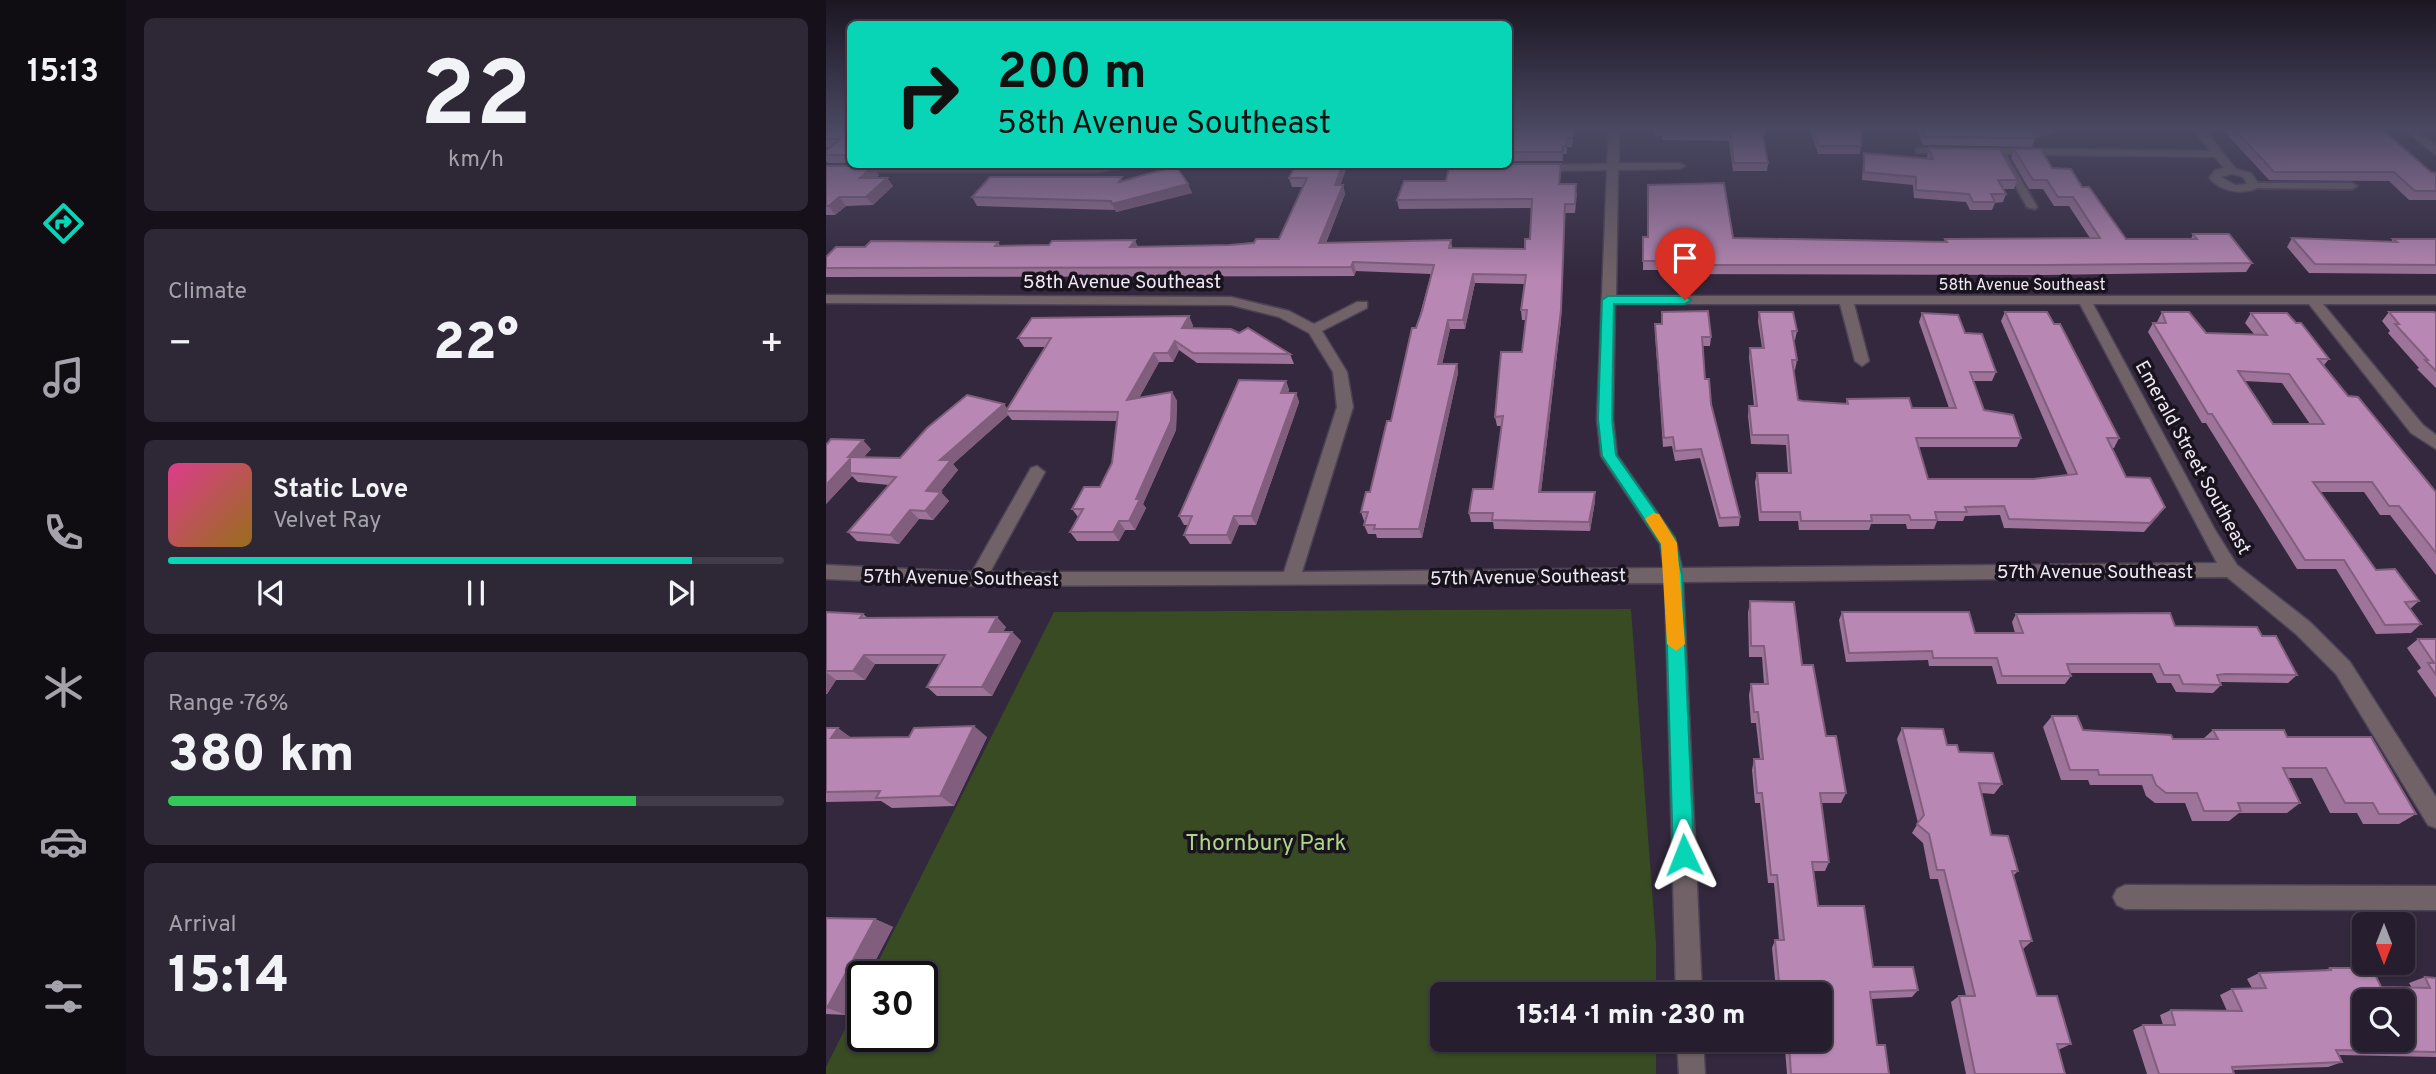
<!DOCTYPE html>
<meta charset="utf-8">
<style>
:root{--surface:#261e2e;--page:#2e2736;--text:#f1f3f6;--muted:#a4a2aa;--line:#423c4a;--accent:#07d5b6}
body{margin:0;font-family:Overpass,sans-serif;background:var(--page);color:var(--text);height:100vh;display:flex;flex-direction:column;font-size:26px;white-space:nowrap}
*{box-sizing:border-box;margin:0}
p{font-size:23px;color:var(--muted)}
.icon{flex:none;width:38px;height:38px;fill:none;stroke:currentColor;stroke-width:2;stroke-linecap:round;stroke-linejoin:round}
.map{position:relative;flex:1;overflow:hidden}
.details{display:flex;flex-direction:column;gap:18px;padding:18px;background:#151019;width:700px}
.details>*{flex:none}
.top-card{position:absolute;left:21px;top:21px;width:665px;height:147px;border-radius:10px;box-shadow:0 2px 5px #0004,0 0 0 2px var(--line);background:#07d5b6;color:#111;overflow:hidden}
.needle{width:46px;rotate:180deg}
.controls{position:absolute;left:1526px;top:912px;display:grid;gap:14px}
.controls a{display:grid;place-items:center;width:63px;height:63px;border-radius:10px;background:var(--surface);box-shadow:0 2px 5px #0004,0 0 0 2px var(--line);font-size:35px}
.speed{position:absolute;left:21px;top:961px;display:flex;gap:14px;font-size:35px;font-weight:700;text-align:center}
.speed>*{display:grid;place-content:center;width:91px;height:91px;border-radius:50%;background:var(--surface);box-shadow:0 2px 5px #0004,0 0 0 2px var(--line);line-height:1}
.speed .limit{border:4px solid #111;border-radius:10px;background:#fff;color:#111}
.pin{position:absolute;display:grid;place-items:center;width:60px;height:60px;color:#fff;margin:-72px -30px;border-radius:50% 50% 50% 0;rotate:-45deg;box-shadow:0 0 7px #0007}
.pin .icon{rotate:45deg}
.me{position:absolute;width:77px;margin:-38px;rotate:358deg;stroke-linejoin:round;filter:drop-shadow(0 0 5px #0008)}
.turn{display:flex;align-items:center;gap:24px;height:147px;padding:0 35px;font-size:32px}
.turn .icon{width:91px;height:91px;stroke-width:2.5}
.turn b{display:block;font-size:49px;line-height:60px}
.big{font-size:52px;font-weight:800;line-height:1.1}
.details .widget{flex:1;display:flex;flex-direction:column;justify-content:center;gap:10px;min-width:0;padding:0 24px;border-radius:10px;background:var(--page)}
.details .dial{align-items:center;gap:0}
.dial b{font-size:91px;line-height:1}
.song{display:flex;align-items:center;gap:21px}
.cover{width:84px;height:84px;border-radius:10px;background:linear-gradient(135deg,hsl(330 70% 55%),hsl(40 70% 35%))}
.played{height:7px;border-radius:4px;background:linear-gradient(90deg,var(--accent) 85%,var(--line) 85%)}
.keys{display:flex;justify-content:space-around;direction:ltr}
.heat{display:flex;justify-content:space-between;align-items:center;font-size:38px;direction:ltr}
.charge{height:10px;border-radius:5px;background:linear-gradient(90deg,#34c759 76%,var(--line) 0)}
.trip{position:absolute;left:604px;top:982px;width:402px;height:70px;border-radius:10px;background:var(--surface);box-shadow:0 2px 5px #0004,0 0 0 2px var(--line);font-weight:800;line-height:70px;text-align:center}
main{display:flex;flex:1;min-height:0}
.tabs{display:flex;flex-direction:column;width:126px;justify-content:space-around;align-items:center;background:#0f0c12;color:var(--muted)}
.tabs .icon{width:49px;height:49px}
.tabs .on{color:var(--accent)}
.tabs b{font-size:32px;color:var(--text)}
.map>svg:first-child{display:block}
</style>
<main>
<nav class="tabs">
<b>15:13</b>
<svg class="icon on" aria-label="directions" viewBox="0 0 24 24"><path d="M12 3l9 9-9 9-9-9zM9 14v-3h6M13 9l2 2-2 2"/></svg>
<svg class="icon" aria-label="music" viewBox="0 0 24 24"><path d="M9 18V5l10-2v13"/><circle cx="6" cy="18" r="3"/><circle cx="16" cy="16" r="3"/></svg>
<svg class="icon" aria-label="phone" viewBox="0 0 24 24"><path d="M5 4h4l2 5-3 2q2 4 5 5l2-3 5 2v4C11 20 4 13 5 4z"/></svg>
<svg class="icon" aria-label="climate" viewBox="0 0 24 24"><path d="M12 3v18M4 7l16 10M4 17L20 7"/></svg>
<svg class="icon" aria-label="car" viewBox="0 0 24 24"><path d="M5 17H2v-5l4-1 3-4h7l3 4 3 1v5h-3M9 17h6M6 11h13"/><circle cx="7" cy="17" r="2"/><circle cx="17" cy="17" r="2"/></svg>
<svg class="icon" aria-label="filters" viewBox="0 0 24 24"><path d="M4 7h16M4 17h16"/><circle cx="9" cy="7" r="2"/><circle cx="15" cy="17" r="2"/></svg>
</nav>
<section class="details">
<div class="widget dial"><b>22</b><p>km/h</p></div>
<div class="widget"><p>Climate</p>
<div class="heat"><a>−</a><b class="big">22°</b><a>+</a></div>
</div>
<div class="widget">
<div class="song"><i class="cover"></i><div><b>Static Love</b><p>Velvet Ray</p></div></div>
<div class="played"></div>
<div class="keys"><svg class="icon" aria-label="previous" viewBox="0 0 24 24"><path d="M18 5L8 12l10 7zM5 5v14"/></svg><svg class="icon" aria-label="pause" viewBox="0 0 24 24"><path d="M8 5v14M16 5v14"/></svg><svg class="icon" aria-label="next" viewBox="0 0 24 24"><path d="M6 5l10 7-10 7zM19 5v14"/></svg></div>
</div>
<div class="widget"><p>Range · 76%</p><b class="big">380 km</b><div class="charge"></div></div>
<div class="widget"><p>Arrival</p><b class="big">15:14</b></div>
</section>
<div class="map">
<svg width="1610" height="1074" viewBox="0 0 1610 1074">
<rect width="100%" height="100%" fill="#33283d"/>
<path fill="#384b22" d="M805,609L830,943V994H616V1040H830V1074H0V1067L37,993V1036H96V976H45L228,612Z"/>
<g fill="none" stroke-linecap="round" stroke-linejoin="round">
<g stroke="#4d4357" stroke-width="4">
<path id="lane" d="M1175,149L1179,152L1211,207L1209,209L1201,207L1171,152Z
M1428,183H1526L1531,186L1526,189L1425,188V184Z"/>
</g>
<g stroke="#4d4357" stroke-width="3">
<path id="street" d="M783,130H793V163H853L859,166L853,169L792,170L790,296H1610V304H1497L1597,425L1610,435V449L1585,433L1483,304H1267L1389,530L1411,565L1484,622L1524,662L1610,797V828L1602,825L1510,674L1470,634L1401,577L857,582L876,994H850L839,583L151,586L0,579V565L146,572L205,468L211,466L219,472L164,572H458L511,407L507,372L483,333L453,317L405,305L0,303V295L405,297L463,311L488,324L531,302H541V308L496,331L521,372L527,407L476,572L838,568L834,544L775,456L771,419L781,170L713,171L707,168L713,165L781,164ZM789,304H1014L1029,361L1036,366L1043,361L1028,304H1254L1391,563L856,568L849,538L791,455L787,419Z
M1368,130H1379L1410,169L1425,173L1434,186L1432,188C1414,195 1396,192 1383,178L1389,170L1398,168L1389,157L1152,154L1146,151L1152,148L1384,151ZM1406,174L1417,177L1421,184L1409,185L1395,177Z
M1579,130H1590L1610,146V155Z
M1094,148H1124L1130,151L1124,154L1090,153V149Z
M327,164L272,172H0V166Z
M589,164H645L652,168L646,171L594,167Z
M1299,885L1610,886V910L1299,909L1291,905L1287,897L1291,889Z
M851,1040H877L879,1074H853Z"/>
</g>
<use href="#lane" fill="#706266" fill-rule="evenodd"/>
<use href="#street" fill="#706266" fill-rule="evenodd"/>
</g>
<path fill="#9e749a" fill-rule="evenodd" d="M24,130V163H2L0,161V151L4,147H0V133Z
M682,130H748L746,147H741V154H737V161H682Z
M829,130H940L939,136H937L942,163L941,171H907L903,141L836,140V136H829Z
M985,130H1036L1034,154H992L985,132Z
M1091,130H1225L1224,134L1209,138L1206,147L1097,145Z
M1397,130H1557L1605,172L1610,173V200H1583L1563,181L1443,180Z
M1103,148L1191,180L1188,189H1176L1180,194L1177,202L1169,203L1166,210H1144L1140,202L1088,198L1087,185L1036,180L1037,161L1038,153L1101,159V157Z
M1188,149L1226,168L1256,187L1300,239H1365L1367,234L1426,263L1420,272L1218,275L836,274V270H817V237L1118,242L1119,239L1264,238L1243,206H1228L1217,189H1203L1185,158Z
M522,164L514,185H517L519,194L500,243L625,240L626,248L699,249L704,239L706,208L573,209L571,200L620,181L735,164L734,184L751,193L749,213H739L735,320L715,492H769V501L764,531L668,529L667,522H645L643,513L667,489L676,426H671L669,417L696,352L700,320H696L695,310L698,284L649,283L639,329H624L616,364H631L632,373L596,538H551L550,534H542L538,525L539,521H538L535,512L544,492L565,421L605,274L530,271L528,276L0,277V257L39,247L172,242L174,246L312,247L403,245L453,239L477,187H466L463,178Z
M0,166L53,175L50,178H61L67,186L47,205L20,206L9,215H0Z
M298,180L362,184L366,193L290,212L289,210L151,206L146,197Z
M1466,238L1565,242L1567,239H1610V274L1483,273L1461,247Z
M836,312L885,337L884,346H877L879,379L885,404L914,517L913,526L893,527L874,458L849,461L846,446L837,447L829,333V324H836Z
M933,312L971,331L969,340H967L971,360L969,370H967L972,400L977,401L1020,404L1021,399L1086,408H1123L1093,322L1096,313L1139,333L1170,372L1166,381H1147L1158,410L1195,438L1191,447H1093L1102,479H1207L1242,475L1175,321L1179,312L1228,324L1293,438L1288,448H1286L1300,477L1339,507L1332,516L1318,532L1178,528L1174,515L1139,516L1137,521H1111L1108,529H1081L1080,524H1045L1043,530H973L972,521H933L929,482L931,473H962L960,445L925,444L922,416L923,406H928L923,357L924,348H936L932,321Z
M1336,312L1380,333L1428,334L1419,323L1425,313L1470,323L1503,359L1498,365L1522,396L1610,492V575L1564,515H1554L1538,492H1494L1550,570L1593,601L1584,609L1595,624L1585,633L1550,634L1510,569H1471L1380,423H1376L1322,332L1327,323H1331V322ZM1418,381L1456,383L1484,424H1447Z
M1563,312L1610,313V388L1591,369L1593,368L1562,333L1564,331L1556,321Z
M363,316L367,326L366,328L413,333L464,354L468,364L371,363L353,350L347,362H333L313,398L346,392L351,401L350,430L317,504L320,508L309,530H299L293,541H251L244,532L252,517L246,509L274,487L286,463L291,421L186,420L182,415L127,464L132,470L114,492L123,501L107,520L93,519L73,544L31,541L22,532L63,485L32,482L26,476L0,504V445L45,449L38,457L74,458L178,404L181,409L219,347H198L192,338Z
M460,381L463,390L462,393H470L473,402L430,525H413L405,544H364L358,535L362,525H358L353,516Z
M924,601L976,665L1020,793L1015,803H995L1003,862L999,871H988L992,906L1047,967L1092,990L1086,997L1045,999L1051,1045L1063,1074H961L959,1049L963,1044H970L969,1040H994V994H964V990L950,989L946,948L949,940H953L948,883H942L934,803H929L926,770L928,759H934L930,723H925L923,695L925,684H938L936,657H923L922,613Z
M0,612L37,614L42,618L180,627L177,632H186L195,641L166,696H111L101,687L114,664H49L39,680H10L1,694H0Z
M1016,612L1149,633H1189L1186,622L1190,614L1349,626L1436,636L1471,675L1462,683L1394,682L1395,685L1387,693L1350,692L1345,683H1331L1326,673H1244L1245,676L1239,684H1171L1166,666H1103L1102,660L1020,662L1013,620Z
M1592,639H1610V698L1591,671L1595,668L1581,648Z
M1226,716L1257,730L1347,739H1377L1387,730L1461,737L1590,814L1573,824H1537L1531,813H1504L1486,778H1462L1474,803L1461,813H1413L1403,821H1366L1359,803H1329L1320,796L1316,785H1264L1262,780H1235L1217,727Z
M0,728L26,738L161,737L128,806L66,808L55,801L0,802Z
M1076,728L1121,745L1176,784L1168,794L1155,793L1165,835L1192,871L1187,876L1206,941L1197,949L1211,996L1245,1044L1232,1050L1239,1074H1140L1125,1002L1133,996H1140L1112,879H1104L1097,843L1086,833L1092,823L1071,739Z
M0,918L49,919L67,927L21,1015L0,1014Z
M1504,968L1555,987L1586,988L1583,983L1599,977L1610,978V1057L1513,1055L1516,1062L1502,1067L1407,1070L1408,1074H1321L1307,1030L1317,1025H1337L1334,1015L1345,1010L1401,1011L1394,995L1406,989L1426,988L1421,979L1433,973L1497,971Z"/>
<path fill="#815e7d" d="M1210,130H1225L1224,134L1209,138L1205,131Z
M517,164H522L511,194L509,185Z
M47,166L53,175L40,186L34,178Z
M61,178L67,186L47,205L40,197Z
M362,184L366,193L290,212L286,204Z
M517,185L519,194L496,252L493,243Z
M13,197L20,206L9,215L3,206Z
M739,204L735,320L714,501L713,492Z
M309,240L313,249L304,247Z
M527,262L530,271L528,276L525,267Z
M647,274L649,283L639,329L637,320Z
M363,316L367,326L361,337L356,328Z
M622,320L624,329L614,373L612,364Z
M349,341L353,350L347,362L342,353Z
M328,353L333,362L307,409L301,400Z
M631,364L632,373L596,538L593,529Z
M460,381L463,390L458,402L455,393Z
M346,392L351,401L350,430L317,504L320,508L309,530L303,521L310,499Z
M470,393L473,402L430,525L425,516Z
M178,404L183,411H180L182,415L127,464L132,470L108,500L100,491L114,460Z
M37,440L45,449L24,473L26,476L0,504V485Z
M115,492L123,501L107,520L99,511Z
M769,492V501L764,531L763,522Z
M1339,507L1332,516L1318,532L1324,523Z
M84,510L93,519L73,544L64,535Z
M408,516L413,525L405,544L401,535Z
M293,521L299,530L293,541L287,532Z
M171,617L180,627L172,641L163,632Z
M186,632L195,641L166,696L156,687Z
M38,655L49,664L39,680L27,671Z
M0,672L10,680L1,694L0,693Z
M148,726L161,737L128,806L114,796Z
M12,728L27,739L5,738Z
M49,919L67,927L41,976H37V985L21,1015L1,1008Z"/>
<path fill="#b887b3" stroke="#815e7d" stroke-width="2" fill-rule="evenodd" d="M3,130H24V155H0V151L14,139H0V133Z
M682,130H747L746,138H741L740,146H737L736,152H682Z
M836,130H936L942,163H908L904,132H836Z
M988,130H1036L1035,146H993Z
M1096,130H1210L1205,131L1209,138L1099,137Z
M1409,130H1557L1605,172L1610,173V191H1589L1568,172H1448Z
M1103,148L1174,149L1191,180H1172L1180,194H1165L1169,202H1147L1143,194L1090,190V177L1038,172V153L1107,159Z
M1188,149H1215L1226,168L1245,169L1256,187H1263L1300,239H1371L1367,234H1403L1426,263L1221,265H836V261H817V237H822V185L898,183L907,238L1121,242L1119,239L1274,238L1247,197H1232L1221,180H1207Z
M470,164H517L509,185H517L493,243L625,240L623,248L699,249V239H704L706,199L571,200L578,181H620L624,164H735L733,184H750L749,204H739L735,310L713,492H769L763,522L666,520L667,513H643L647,489H667L677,416L669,417L675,352H696L701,310H695L700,275L647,274L637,320H622L612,364H631L593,529H548L549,525H538L542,512H535L540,492H544L561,421H565L586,328H590L596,311L608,265L527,262L525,267L0,268V257L10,247H39L45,241L172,242L169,246L223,245L226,241L309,240L304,247L403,245L428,243L430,239H453L481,178H463Z
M0,166H47L34,178H61L40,197H13L3,206H0Z
M350,166L362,184L286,204L285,201L146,197L164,177H296L293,182Z
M1466,238L1571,242L1567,239H1610V265L1489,264Z
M882,311L885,337H876L879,379H883L885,404L914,517L894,518L875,449L849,451L847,437L838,438L829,324H836V312Z
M933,312H967L971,331H966L971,360H966L972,400L977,401L1022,404L1021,399L1083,398L1086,408H1130L1096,313L1132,315L1139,333L1156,334L1170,372H1144L1158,410L1187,415L1195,438H1090L1102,479H1207L1251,474L1179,312H1221L1228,324H1234L1293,438H1281L1300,477L1324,478L1339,507L1324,523L1183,519L1178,506L1139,507L1141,512H1109L1111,520H1085L1083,515H1045L1046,521H975L974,512H935L931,473H965L962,435H926L923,406H931L924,348H938Z
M1336,312H1363L1380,333L1441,335L1425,313H1461L1470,323H1475L1503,359H1492L1522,396L1532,397L1610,492V553L1573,506H1563L1546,482H1487L1550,570L1569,569L1593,601L1579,602L1595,624L1559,625L1518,560H1479L1386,414H1382L1327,323H1340ZM1412,371L1463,374L1498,424H1447Z
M1563,312H1608L1610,313V371L1599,360H1602L1569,324H1573Z
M363,316L356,328L405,329L413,333L422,328L464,354L367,353L349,341L342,353H328L301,400L346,392L345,421L310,499H314L303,521H293L287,532H244L257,509H246L258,487H274L286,463L292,412L180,411L225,338H192L206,318Z
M413,380L460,381L455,393H470L425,516H408L401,535H358L366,516H353Z
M141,395L178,404L114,460H125L100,491L115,492L99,511L84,510L64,535L22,532L70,477L24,473V459L0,485V445L5,439L37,440L22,457L74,458L101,428Z
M924,601L968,602L976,665H987L1000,736H1010L1020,793H994L1003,862H986L992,906H1038L1047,967H1087L1092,990L1044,992L1051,1045H1059L1063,1074H965L963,1044H974V1040H994V994H969L968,983L953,982L949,940H958L951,875H945L936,793H931L928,759H937L932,712H928L925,684H942L938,646H925Z
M0,612L37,614L34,618L171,617L163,632H186L156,687H101L119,655H38L27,671H0Z
M1016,612H1143L1149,633H1197L1190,614L1344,613L1349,626L1431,627L1436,636H1450L1471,675L1399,674L1391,675L1395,685L1357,684L1353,675H1338L1333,664H1241L1245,676H1176L1171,658H1107L1106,651L1023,653Z
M1592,639H1610V675L1602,663H1608Z
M1226,716H1251L1257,730L1345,735L1347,739H1392L1387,730H1458L1461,737H1545L1590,814H1553L1547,803H1519L1500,768H1457L1474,803H1412L1415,811H1378L1371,793H1340L1330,785L1326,775H1273L1272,770H1244Z
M148,726L114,796L50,798L54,791L0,792V728H12L5,738L83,737L88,728Z
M1076,728L1117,729L1121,745H1131L1133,752L1167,753L1176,784L1153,783L1165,835L1182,836L1192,871H1186L1206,941H1194L1211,996H1231L1245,1044H1231L1239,1074H1149L1133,996H1149L1118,870H1111L1103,834L1091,824L1098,815Z
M0,918L49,919L1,1008H0Z
M1504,968H1546L1555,987L1604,988L1599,977L1610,978V1052L1510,1050L1516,1062L1406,1067L1408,1074H1333L1317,1025H1349L1345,1010L1416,1011L1406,989L1440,988L1433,973L1505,970ZM1538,1001H1577V1040H1538Z"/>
<linearGradient id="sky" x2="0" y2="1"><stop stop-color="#1c1622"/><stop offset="0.46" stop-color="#4a4862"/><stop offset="1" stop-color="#4a4862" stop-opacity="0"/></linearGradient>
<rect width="1610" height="280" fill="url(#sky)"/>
<path fill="#07d5b6" stroke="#058a76" stroke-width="2" d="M782,296H859L865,300L859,304H788L786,419L790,455L849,539L856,575L868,855L865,863L858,866L850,863L847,855L839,575L835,544L776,456L772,419L776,300Z"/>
<path fill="#f59e0b" d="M827,513L833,514L851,543L859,644L850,651L841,644L835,544L819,519Z"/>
<g text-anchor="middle" stroke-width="7" stroke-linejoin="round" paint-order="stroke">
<g font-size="16" fill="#efe8f5" stroke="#18131d">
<text x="1196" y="290">58th Avenue Southeast</text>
</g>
<g font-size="19" fill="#efe8f5" stroke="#18131d">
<text x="296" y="288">58th Avenue Southeast</text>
<text transform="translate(1368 457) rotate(61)" y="7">Emerald Street Southeast</text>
<text x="1269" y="578">57th Avenue Southeast</text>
<text transform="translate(702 576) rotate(-1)" y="7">57th Avenue Southeast</text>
<text transform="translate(135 577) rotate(1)" y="7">57th Avenue Southeast</text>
</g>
<g font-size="23" fill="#b0d786" stroke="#18131d">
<text x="440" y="850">Thornbury Park</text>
</g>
</g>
</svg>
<div class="controls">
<a><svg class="needle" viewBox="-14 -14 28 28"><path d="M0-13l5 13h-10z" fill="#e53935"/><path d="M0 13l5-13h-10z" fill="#a4a2aa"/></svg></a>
<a><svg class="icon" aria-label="search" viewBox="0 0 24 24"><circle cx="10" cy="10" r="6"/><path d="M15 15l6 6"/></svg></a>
</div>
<div class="speed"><div class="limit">30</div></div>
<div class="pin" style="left:859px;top:300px;background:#d93025"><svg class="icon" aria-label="arrive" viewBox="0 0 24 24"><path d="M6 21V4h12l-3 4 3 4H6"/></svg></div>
<svg class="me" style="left:858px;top:855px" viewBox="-20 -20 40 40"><path d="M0-17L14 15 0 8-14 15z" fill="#07d5b6" stroke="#fff" stroke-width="4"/></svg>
<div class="trip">15:14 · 1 min · 230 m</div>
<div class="top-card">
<div class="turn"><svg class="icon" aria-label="right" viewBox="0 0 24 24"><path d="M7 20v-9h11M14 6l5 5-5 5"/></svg><div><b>200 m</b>58th Avenue Southeast</div></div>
</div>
</div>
</main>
